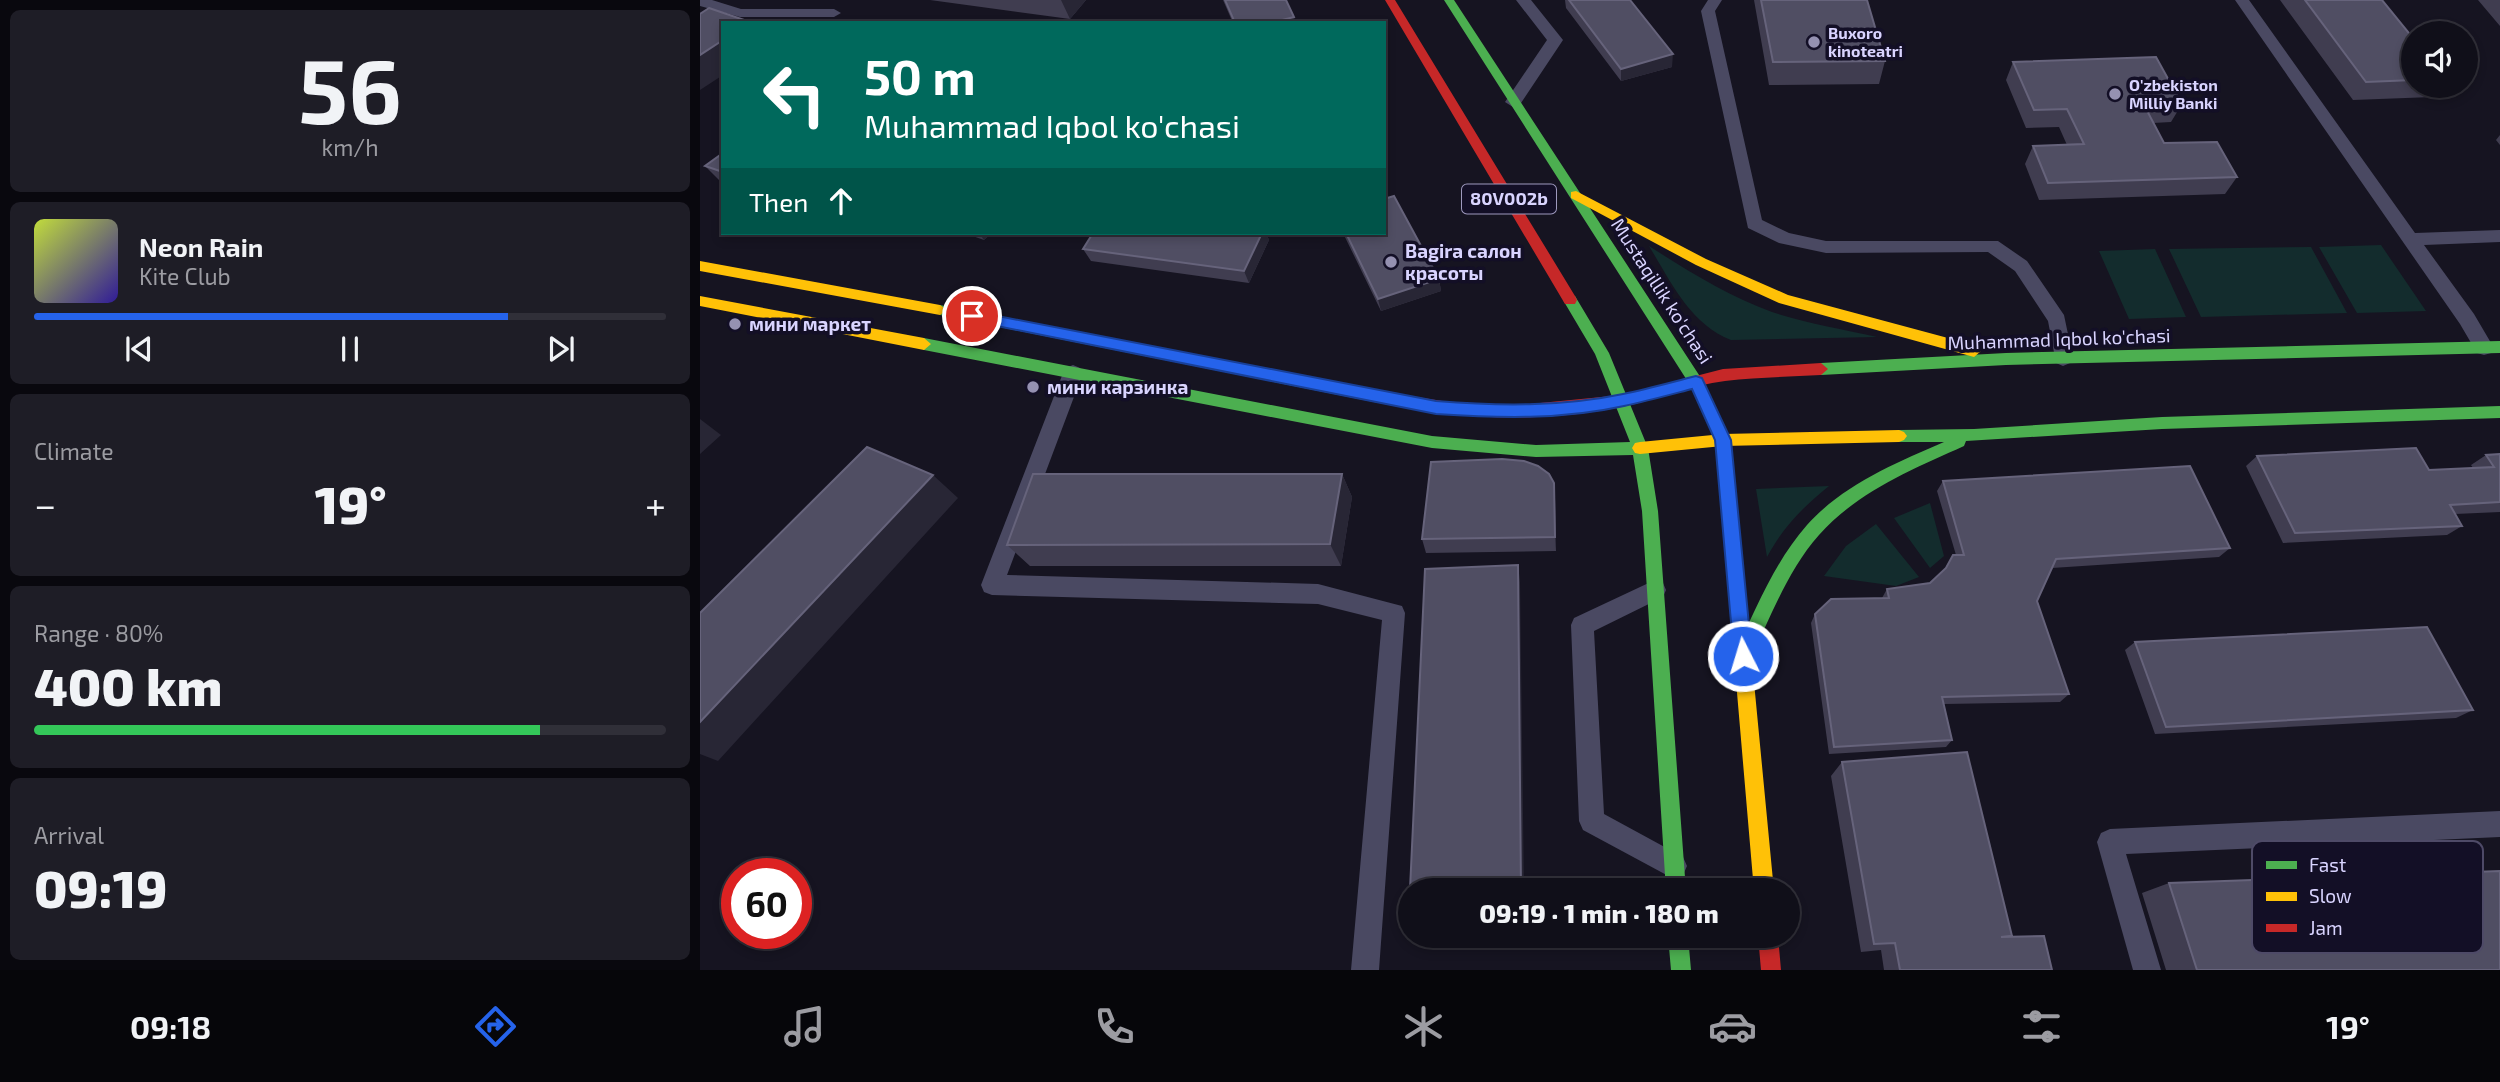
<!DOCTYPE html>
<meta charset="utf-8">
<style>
:root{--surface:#100f19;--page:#1e1d26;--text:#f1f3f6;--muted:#9c9ca2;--line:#302f38;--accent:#2563eb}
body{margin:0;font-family:"Exo 2",sans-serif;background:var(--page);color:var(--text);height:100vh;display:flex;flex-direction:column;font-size:26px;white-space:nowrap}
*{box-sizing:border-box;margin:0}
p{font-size:23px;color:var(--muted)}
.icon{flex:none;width:38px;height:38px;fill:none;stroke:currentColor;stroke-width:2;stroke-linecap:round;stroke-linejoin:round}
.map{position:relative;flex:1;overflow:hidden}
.details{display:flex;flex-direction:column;gap:10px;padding:10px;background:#09080e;width:700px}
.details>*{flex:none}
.hud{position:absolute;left:21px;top:21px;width:665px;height:214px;border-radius:0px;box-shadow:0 4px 10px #0003,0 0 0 2px var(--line);background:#00695c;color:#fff;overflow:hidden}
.buttons{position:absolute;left:1701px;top:21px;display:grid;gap:14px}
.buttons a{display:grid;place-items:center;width:77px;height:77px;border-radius:50%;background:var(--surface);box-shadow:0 4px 10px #0003,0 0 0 2px var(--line);font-size:35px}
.speed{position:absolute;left:21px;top:858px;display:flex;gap:14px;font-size:35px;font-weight:700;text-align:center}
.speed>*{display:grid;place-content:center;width:91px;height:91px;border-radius:50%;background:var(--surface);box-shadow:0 4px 10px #0003,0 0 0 2px var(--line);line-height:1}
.speed .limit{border:10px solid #d22;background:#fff;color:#111}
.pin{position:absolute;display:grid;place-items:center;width:60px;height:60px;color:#fff;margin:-30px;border:4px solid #fff;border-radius:50%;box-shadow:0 2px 7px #0007}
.me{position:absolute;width:77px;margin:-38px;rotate:355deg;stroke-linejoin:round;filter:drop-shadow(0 0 5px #0008)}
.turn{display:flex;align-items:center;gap:24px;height:147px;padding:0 28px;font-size:32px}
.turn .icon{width:91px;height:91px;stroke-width:2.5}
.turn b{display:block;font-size:49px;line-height:60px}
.then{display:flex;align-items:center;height:66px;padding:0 28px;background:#0003;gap:14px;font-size:26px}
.big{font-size:52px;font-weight:800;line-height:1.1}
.details .tile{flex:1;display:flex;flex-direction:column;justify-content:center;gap:10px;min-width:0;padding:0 24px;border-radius:10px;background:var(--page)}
.details .dial{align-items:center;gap:0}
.dial b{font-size:91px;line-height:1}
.song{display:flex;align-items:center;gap:21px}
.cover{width:84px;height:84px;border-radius:10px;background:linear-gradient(135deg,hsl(70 70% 55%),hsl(250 70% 35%))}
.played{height:7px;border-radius:4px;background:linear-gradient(90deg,var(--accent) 75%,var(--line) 75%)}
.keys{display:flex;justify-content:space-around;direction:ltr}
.heat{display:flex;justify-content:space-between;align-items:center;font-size:38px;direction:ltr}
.charge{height:10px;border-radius:5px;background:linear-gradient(90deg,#34c759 80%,var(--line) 0)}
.trip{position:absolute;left:698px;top:878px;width:402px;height:70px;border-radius:35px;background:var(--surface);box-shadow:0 4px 10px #0003,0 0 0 2px var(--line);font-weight:800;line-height:70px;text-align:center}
.tab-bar{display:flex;height:112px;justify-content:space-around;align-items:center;background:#06060a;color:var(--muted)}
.tab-bar .icon{width:49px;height:49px}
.tab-bar .selected{color:var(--accent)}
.tab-bar b{font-size:32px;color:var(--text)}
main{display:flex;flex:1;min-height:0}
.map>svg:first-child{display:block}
</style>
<main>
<section class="details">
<div class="tile dial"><b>56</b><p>km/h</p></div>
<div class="tile">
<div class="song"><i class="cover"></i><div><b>Neon Rain</b><p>Kite Club</p></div></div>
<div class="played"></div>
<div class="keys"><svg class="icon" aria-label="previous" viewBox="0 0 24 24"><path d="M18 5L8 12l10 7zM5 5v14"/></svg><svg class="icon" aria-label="pause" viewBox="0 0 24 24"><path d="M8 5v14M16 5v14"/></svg><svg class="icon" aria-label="next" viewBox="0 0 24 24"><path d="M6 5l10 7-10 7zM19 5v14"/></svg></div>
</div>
<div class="tile"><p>Climate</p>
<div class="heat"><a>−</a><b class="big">19°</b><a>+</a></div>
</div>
<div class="tile"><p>Range · 80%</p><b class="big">400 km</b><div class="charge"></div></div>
<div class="tile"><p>Arrival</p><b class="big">09:19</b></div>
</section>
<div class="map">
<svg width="1800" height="970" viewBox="0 0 1800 970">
<rect width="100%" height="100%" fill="#161421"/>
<path fill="#132c2d" d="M1681,245L1726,311L1657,313L1619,247Z
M949,246C988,271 1028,296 1072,312C1106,323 1142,329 1177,337L1031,340C990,324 971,282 949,246Z
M1611,247L1647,313L1501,317L1469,249Z
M1455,249L1486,317L1429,319L1399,251Z
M1129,486C1103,507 1083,527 1067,557L1056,489Z
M1230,503L1244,556L1230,568L1194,518Z
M1176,524L1219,577L1196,586L1124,576L1146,546Z"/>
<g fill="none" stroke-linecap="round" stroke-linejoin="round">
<path fill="#4a4962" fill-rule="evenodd" d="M0,0H12L41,9H134L141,13L134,17H40L0,6Z
M816,0H831L863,40L819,106L813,107L805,102L847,40Z
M1008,0H1022L1015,11L1062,220L1089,233L1126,241H1298L1327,261L1364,315L1373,358L1370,363L1363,366L1356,363L1348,321L1315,271L1288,252L1126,253L1079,243L1048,228L1001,11Z
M1535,0H1549L1715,233L1800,230V242L1724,245L1774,314L1794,348L1791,353L1784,355L1777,353L1760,324Z
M373,365L380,368L383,373L307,575L618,584L702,606L705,613L679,970H651L682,620L618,604L292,595L284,592L281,585L363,373L366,368Z
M955,580L963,583L966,590L963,597L894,631L904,814L983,857L987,866L983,875L974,879L883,830L879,821L871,625L874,618Z
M1800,811V837L1426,854L1461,970H1433L1397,842L1401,833L1410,829Z"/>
<path fill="#4caf50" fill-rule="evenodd" d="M744,0H754L1001,378L1031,440L1036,494L1034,499L1028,501L1022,499L1020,494L1015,440L990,385Z
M870,295L875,296L909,353L948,448L958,511L986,891H966L942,511L933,455L836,457L732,448L224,350L217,344L224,338L732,436L836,445L930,442L895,354L863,300Z
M240,305L679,391L686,397L679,403L240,315L233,310Z
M1800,341V353L1306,365L1121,375L1114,369L1121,363L1306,353Z
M1800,406V418L1462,429L1266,441L1264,446C1213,469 1157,492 1119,535C1087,571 1070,619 1049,662L1043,664L1037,662L1034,656C1054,612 1075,561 1107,525C1143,485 1195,463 1244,442H1199L1194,440L1191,436L1194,432L1199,430L1274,429L1462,417Z
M968,936H988L991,970H971Z"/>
<path fill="#ffc107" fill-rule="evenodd" d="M876,191L1006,259L1088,295L1274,345L1281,351L1274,357L1079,303L996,265L871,198V192Z
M0,261L240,305L247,310L240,315L0,271Z
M0,296L224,338L231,344L224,350L0,306Z
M1199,430L1204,432L1207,436L1204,440L1199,442L1023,446L940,454L935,453L932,448L935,443L940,442L1023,434Z
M1028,487L1034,489L1036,494L1074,891H1054L1020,494L1022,489Z"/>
<path fill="#c62828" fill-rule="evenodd" d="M685,0H695L875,296L877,300L875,304H865Z
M1121,363L1128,369L1121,375C1089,377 1057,377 1025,381C991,385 957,400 922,407C842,423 759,420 679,403L672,397L679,391L761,404H830L922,395L1023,369Z
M1058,936H1078L1081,970H1061Z"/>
</g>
<path fill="#403d50" d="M230,0H386L370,19Z
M523,0H586L596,23H533Z
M865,0H930L972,67L921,81L866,8Z
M1054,0H1167L1185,61L1179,84L1069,85Z
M1580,0H1682L1713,38V86H1741L1732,97L1653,100Z
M1778,0H1800V26Z
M1313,62L1482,104L1471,122L1453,123L1464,143L1537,177L1525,194L1339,200L1325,164L1333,146L1367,145L1359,127L1326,128L1306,80Z
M1800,135V145L1796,140Z
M23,153V184L5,166Z
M264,233H292L284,240Z
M393,233H566L569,240L549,283L391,261L383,249Z
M643,233H684L739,279L741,291L681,311Z
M1800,454V512L1755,514L1762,526L1747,535L1583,543L1546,466L1557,456L1729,470L1773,468L1771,465L1786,455Z
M642,474L652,497L641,566H330L307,545Z
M1243,481L1530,548L1519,557L1352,568L1337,601L1369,694L1360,702L1244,704L1252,740L1246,747L1129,754L1111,623L1115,614L1182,598L1187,589L1230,583L1244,570L1253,555H1256L1237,491Z
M855,497L856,551L726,553L722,539Z
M1435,642L1773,710L1756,718L1455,734L1425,650Z
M1142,762L1312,936L1352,970H1184L1181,950L1161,952L1131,776Z
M1469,883L1800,970H1466L1442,893Z"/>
<path fill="#282635" d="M361,0H386L370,19Z
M594,17L596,23H570Z
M23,40V75L0,90V55Z
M973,54L972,67L921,81V69Z
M279,233H292L284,240Z
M562,233H566L569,240L549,283L544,271Z
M739,279L741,291L681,311L678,299Z
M0,419L21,435L0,454Z
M642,474L652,497L641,566L630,544Z
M233,475L258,498L18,761L0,754V722Z
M854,483L855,497L856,551L855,537Z
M818,565L820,582L824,891H821Z"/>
<path fill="#504e63" stroke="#66637b" stroke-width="2" d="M525,0H586L594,17L570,23H535Z
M869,0H930L973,54L921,69Z
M1061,0H1167L1185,61L1073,62Z
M1605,0H1682L1713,38V80L1666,82Z
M9,8L50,22L23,23V40L0,55V14Z
M1456,57L1482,104L1444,105L1464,143L1517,142L1537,177L1348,183L1333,146L1384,144L1367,109L1334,110L1313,62Z
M23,153V172L5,166Z
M694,196L739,279L678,299L646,233H684V199Z
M393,233H562L544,271L383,249Z
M167,447L233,475L0,722V613Z
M1716,448L1729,470L1794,467L1786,455L1800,454V502L1750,505L1762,526L1595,533L1557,456Z
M802,459L824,461L838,466L849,474L854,483L855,537L722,539L731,462Z
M1490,466L1530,548L1356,559L1337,601L1369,694L1242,697L1252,740L1134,747L1115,614L1131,599L1189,598L1187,589L1230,583L1246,568L1253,555H1264L1243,481Z
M333,474H642L630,544L307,545Z
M818,565L821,891H710V911H709L725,569Z
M1727,627L1773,710L1466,727L1435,642Z
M1267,752L1312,936L1301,937L1344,936L1352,970H1200L1195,943L1174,944L1142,762Z
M1800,871V970H1497L1469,883Z"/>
<path fill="#2563eb" stroke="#184099" stroke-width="2" d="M272,311L736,401C798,406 861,407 923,394C948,389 972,382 996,376L1002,378L1031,440L1052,656L1049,662L1043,665L1037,662L1034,656L1015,440L992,389C969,395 947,401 924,406C862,420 798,418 736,414L272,321L265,316Z"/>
<g fill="#9591b1" stroke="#130f26" stroke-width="2.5">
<circle cx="1114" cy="42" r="7"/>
<circle cx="1415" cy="94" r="7"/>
<circle cx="691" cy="262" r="7"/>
<circle cx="35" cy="324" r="7"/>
<circle cx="333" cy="387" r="7"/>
</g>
<g text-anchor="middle" stroke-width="7" stroke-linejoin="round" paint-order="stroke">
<g font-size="16" font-weight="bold" fill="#d9d4ff" stroke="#130f26" text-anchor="start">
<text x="1128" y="39">Buxoro<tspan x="1128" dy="18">kinoteatri</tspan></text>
<text x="1429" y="91">O'zbekiston<tspan x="1429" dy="18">Milliy Banki</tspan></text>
</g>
<rect fill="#130f26" stroke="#9e99be" stroke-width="2" x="762" y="184.5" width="94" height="29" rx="5"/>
<g font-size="18" font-weight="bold" fill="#d9d4ff">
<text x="809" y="205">80V002b</text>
</g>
<g font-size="19" font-weight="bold" fill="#d9d4ff" stroke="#130f26" text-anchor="start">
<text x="705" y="258">Bagira салон<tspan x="705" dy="22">красоты</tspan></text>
<text x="49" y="331">мини маркет</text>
<text x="347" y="394">мини карзинка</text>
</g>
<g font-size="19" fill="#d9d4ff" stroke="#130f26">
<text transform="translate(962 291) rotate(57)" y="7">Mustaqillik ko'chasi</text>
<text transform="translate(1359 339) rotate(-2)" y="7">Muhammad Iqbol ko'chasi</text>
</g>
</g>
<rect x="1552" y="841" width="231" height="112" rx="10" fill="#130f26" stroke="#4e4a67" stroke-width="2"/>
<rect x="1566" y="861" width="31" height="8" fill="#4caf50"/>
<rect x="1566" y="892" width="31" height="9" fill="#ffc107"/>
<rect x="1566" y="924" width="31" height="8" fill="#c62828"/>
<g font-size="19" fill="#d9d4ff">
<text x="1609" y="872">Fast</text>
<text x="1609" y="903">Slow</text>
<text x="1609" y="935">Jam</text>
</g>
</svg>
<div class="buttons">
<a><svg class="icon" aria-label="sound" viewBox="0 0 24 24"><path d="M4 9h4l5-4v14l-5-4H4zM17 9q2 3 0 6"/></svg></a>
</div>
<div class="speed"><div class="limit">60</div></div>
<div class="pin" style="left:272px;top:316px;background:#d93025"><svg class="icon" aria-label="arrive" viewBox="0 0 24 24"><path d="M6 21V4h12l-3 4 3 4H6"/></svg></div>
<svg class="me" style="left:1043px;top:656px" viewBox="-20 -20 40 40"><circle r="17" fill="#2563eb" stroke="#fff" stroke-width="3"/><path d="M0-11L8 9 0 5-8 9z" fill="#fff"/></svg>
<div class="trip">09:19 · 1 min · 180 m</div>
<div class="hud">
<div class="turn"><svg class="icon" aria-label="left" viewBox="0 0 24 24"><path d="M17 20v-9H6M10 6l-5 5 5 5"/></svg><div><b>50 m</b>Muhammad Iqbol ko'chasi</div></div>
<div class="then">Then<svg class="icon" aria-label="ahead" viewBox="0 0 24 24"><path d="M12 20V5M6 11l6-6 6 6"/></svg></div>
</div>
</div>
</main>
<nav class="tab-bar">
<b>09:18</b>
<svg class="icon selected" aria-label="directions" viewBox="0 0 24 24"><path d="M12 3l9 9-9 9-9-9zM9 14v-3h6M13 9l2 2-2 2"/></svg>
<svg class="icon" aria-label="music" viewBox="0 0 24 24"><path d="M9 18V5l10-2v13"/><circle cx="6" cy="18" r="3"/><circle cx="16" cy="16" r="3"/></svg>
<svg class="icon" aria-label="phone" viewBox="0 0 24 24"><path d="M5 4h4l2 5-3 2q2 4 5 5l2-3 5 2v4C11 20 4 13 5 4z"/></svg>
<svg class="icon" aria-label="climate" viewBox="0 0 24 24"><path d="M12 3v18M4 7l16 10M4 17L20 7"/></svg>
<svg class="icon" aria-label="car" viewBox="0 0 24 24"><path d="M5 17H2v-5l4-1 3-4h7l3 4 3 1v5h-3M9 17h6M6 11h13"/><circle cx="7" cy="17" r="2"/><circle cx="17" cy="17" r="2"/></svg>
<svg class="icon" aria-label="filters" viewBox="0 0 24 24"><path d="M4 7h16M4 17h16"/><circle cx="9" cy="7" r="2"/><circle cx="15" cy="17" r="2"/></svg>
<b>19°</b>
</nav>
